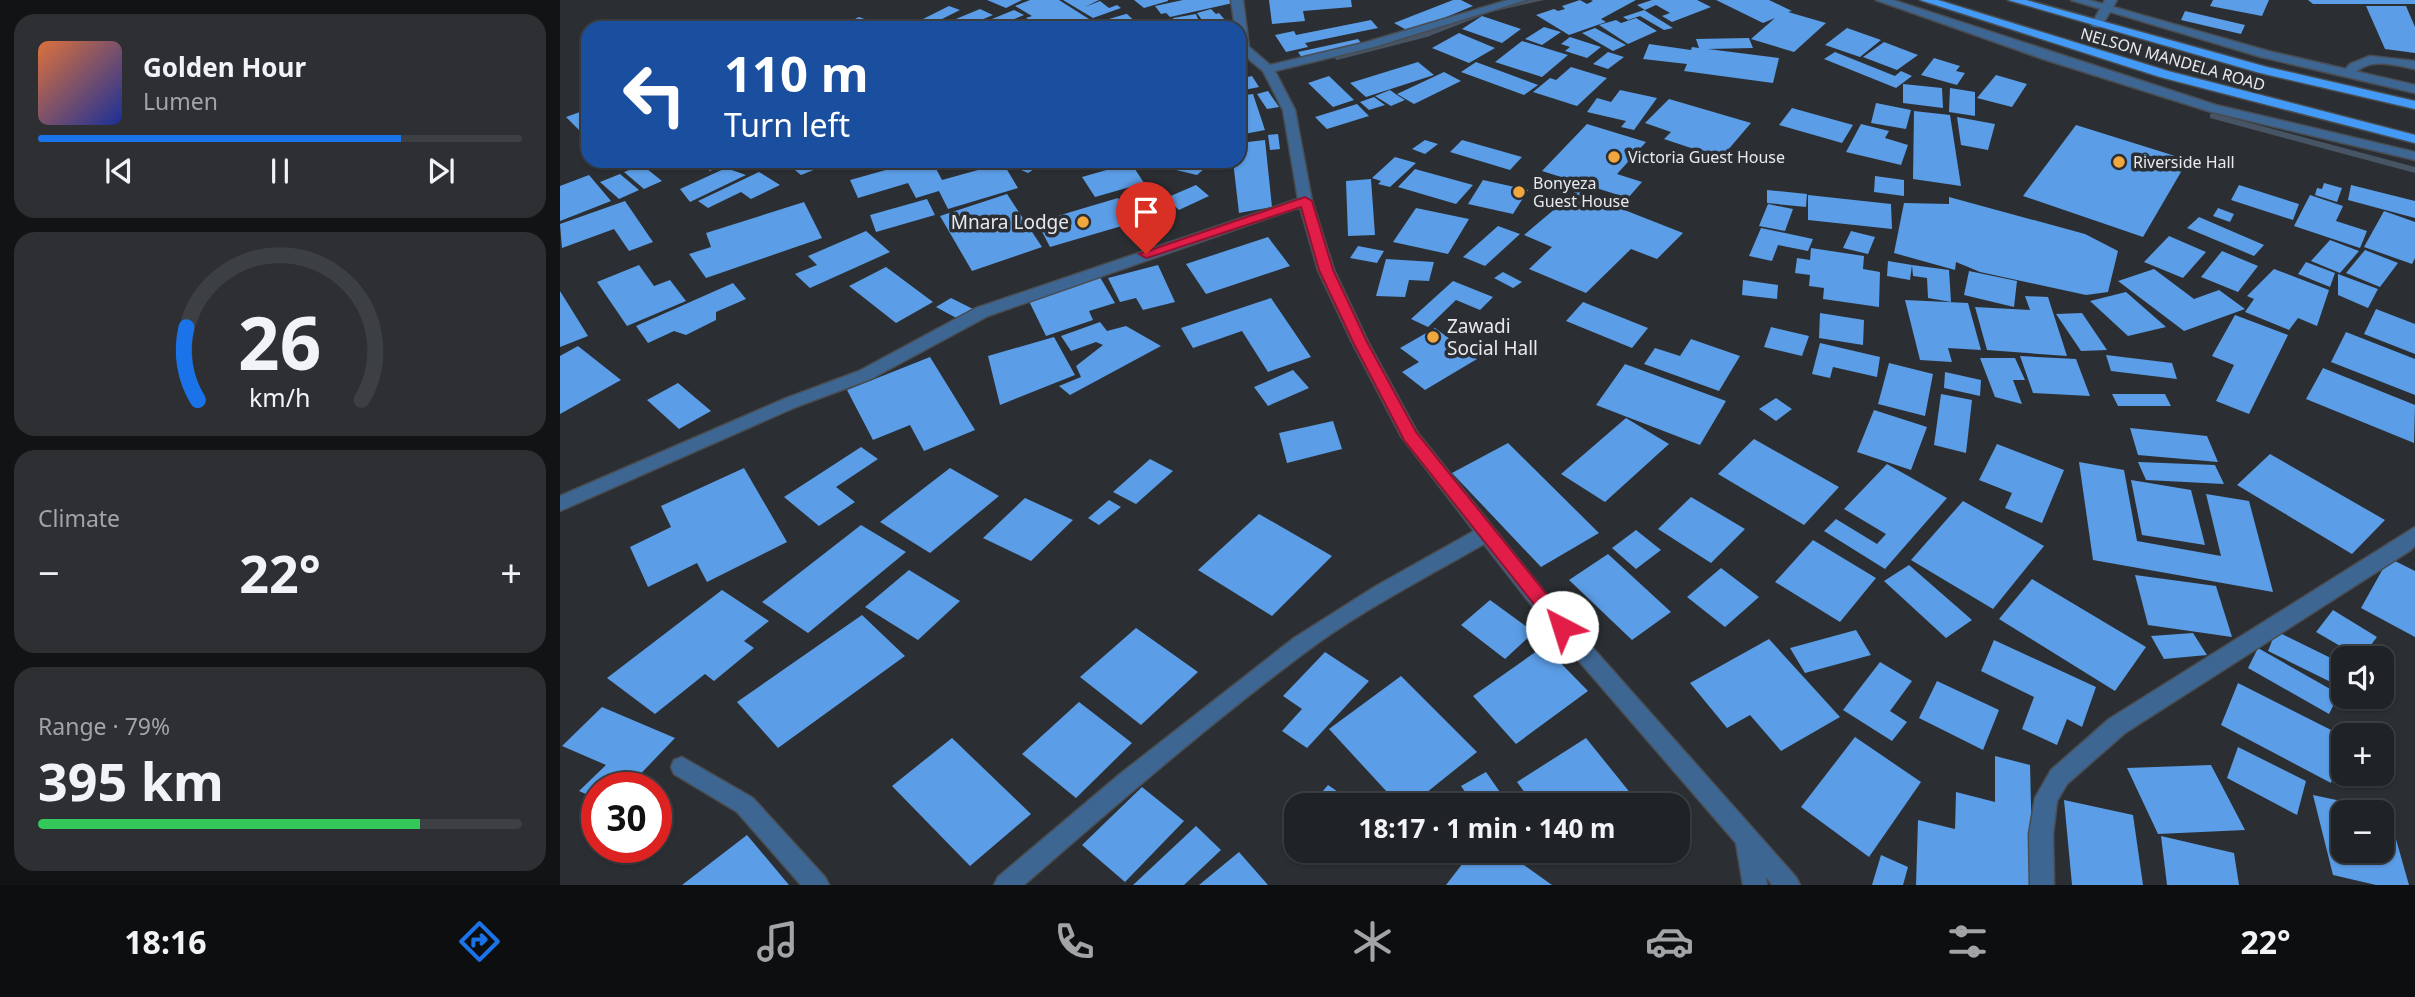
<!DOCTYPE html>
<meta charset="utf-8">
<style>
:root{--surface:#202326;--page:#2d2f32;--text:#f1f3f6;--muted:#a2a4a7;--line:#3d4043;--accent:#1a73e8}
body{margin:0;font-family:"Noto Sans",sans-serif;background:var(--page);color:var(--text);height:100vh;display:flex;flex-direction:column;font-size:26px;white-space:nowrap}
*{box-sizing:border-box;margin:0}
p{font-size:23px;color:var(--muted)}
.icon{flex:none;width:38px;height:38px;fill:none;stroke:currentColor;stroke-width:2;stroke-linecap:round;stroke-linejoin:round}
.map{position:relative;flex:1;overflow:hidden}
.panel{display:flex;flex-direction:column;gap:14px;padding:14px;background:#121315;width:560px}
.panel>*{flex:none}
.guide{position:absolute;left:21px;top:21px;width:665px;height:147px;border-radius:21px;box-shadow:0 2px 5px #0004,0 0 0 2px var(--line);background:#1a4fa0;color:#fff;overflow:hidden}
.tools{position:absolute;left:1771px;top:646px;display:grid;gap:14px}
.tools a{display:grid;place-items:center;width:63px;height:63px;border-radius:14px;background:var(--surface);box-shadow:0 2px 5px #0004,0 0 0 2px var(--line);font-size:35px}
.speed{position:absolute;left:21px;top:772px;display:flex;gap:14px;font-size:35px;font-weight:700;text-align:center}
.speed>*{display:grid;place-content:center;width:91px;height:91px;border-radius:50%;background:var(--surface);box-shadow:0 2px 5px #0004,0 0 0 2px var(--line);line-height:1}
.speed .limit{border:10px solid #d22;background:#fff;color:#111}
.pin{position:absolute;display:grid;place-items:center;width:60px;height:60px;color:#fff;margin:-72px -30px;border-radius:50% 50% 50% 0;rotate:-45deg;box-shadow:0 0 7px #0007}
.pin .icon{rotate:45deg}
.me{position:absolute;width:77px;margin:-38px;rotate:320deg;stroke-linejoin:round;filter:drop-shadow(0 0 5px #0008)}
.turn{display:flex;align-items:center;gap:24px;height:147px;padding:0 28px;font-size:32px}
.turn .icon{width:91px;height:91px;stroke-width:2.5}
.turn b{display:block;font-size:49px;line-height:60px}
.big{font-size:52px;font-weight:700;line-height:1.1}
.panel .tile{flex:1;display:flex;flex-direction:column;justify-content:center;gap:10px;min-width:0;padding:0 24px;border-radius:21px;background:var(--page)}
.panel .dial{align-items:center;gap:0}
.dial svg{height:182px;overflow:visible;fill:none;stroke:var(--line);stroke-width:7;stroke-linecap:round;text-anchor:middle}
.dial text{fill:var(--text);stroke:none}
.song{display:flex;align-items:center;gap:21px}
.cover{width:84px;height:84px;border-radius:10px;background:linear-gradient(135deg,hsl(20 70% 55%),hsl(230 70% 35%))}
.played{height:7px;border-radius:4px;background:linear-gradient(90deg,var(--accent) 75%,var(--line) 75%)}
.keys{display:flex;justify-content:space-around;direction:ltr}
.heat{display:flex;justify-content:space-between;align-items:center;font-size:38px;direction:ltr}
.charge{height:10px;border-radius:5px;background:linear-gradient(90deg,#34c759 79%,var(--line) 0)}
.trip{position:absolute;left:724px;top:793px;width:406px;height:70px;border-radius:21px;background:var(--surface);box-shadow:0 2px 5px #0004,0 0 0 2px var(--line);font-weight:700;line-height:70px;text-align:center}
.dock{display:flex;height:112px;justify-content:space-around;align-items:center;background:#0d0e0f;color:var(--muted)}
.dock .icon{width:49px;height:49px}
.dock .on{color:var(--accent)}
.dock b{font-size:32px;color:var(--text)}
main{display:flex;flex:1;min-height:0}
.map>svg:first-child{display:block}
</style>
<main>
<section class="panel">
<div class="tile">
<div class="song"><i class="cover"></i><div><b>Golden Hour</b><p>Lumen</p></div></div>
<div class="played"></div>
<div class="keys"><svg class="icon" aria-label="previous" viewBox="0 0 24 24"><path d="M18 5L8 12l10 7zM5 5v14"/></svg><svg class="icon" aria-label="pause" viewBox="0 0 24 24"><path d="M8 5v14M16 5v14"/></svg><svg class="icon" aria-label="next" viewBox="0 0 24 24"><path d="M6 5l10 7-10 7zM19 5v14"/></svg></div>
</div>
<div class="tile dial"><svg viewBox="0 0 100 80">
<path d="M14 69A42 42 0 1 1 86 69"/>
<path d="M14 69A42 42 0 0 1 9 37" stroke="#1a73e8"/>
<text x="50" y="56" font-size="32" font-weight="700">26</text>
<text x="50" y="72" font-size="11">km/h</text>
</svg></div>
<div class="tile"><p>Climate</p>
<div class="heat"><a>−</a><b class="big">22°</b><a>+</a></div>
</div>
<div class="tile"><p>Range · 79%</p><b class="big">395 km</b><div class="charge"></div></div>
</section>
<div class="map">
<svg width="1855" height="885" viewBox="0 0 1855 885">
<rect width="100%" height="100%" fill="#2b2f33"/>
<g fill="none" stroke-linecap="round" stroke-linejoin="round">
<path fill="#475464" fill-rule="evenodd" d="M968,0H984L931,12L867,37L777,60L773,57L861,33L926,8Z
M1653,113L1855,167V173L1650,118V114Z"/>
</g>
<path fill="#5b9de6" fill-rule="evenodd" d="M427,0H462L446,8Z
M470,0H499L529,19L506,28H481L466,18L472,16L455,6Z
M503,0H539L525,7L540,1L549,8L557,5L561,8L533,18Z
M574,0H608V1L584,8Z
M623,0H670L673,3L610,17L606,13L601,14L595,6Z
M709,0H791L792,7L743,11L745,21L712,24Z
M893,0H901L913,6L850,32L834,23Z
M1020,0L1027,4L1033,1L1031,0H1076L1041,19L1046,22L1009,35L976,15L994,9L998,11L1005,9L1002,6Z
M1092,0H1137L1151,7L1112,22L1102,16L1110,13L1096,5L1085,10L1077,5Z
M1156,0H1209L1232,11L1228,12L1266,23L1234,52L1191,39L1215,18L1203,23Z
M1653,0H1709L1702,16L1650,6Z
M1748,0H1855V4H1753Z
M389,6L400,10L368,26L357,22Z
M1806,6H1846L1855,27V53L1825,49Z
M420,9L433,15L402,28H374Z
M651,9L656,14L659,13L665,20L644,23L637,13Z
M454,10L464,15L442,24L427,21Z
M1084,10L1113,28L1104,30L1080,16L1068,20L1063,17Z
M1625,11L1685,25L1681,34L1621,20Z
M567,14L582,28L525,26L566,14Z
M636,14L640,24L617,28L613,18Z
M922,16L961,29L942,43L902,29Z
M299,17L315,23L304,28L281,26Z
M1076,18L1097,31L1068,44L1039,25L1056,20L1061,23Z
M607,19L614,26L605,28L582,26Z
M811,20L818,28L745,43L748,47L726,52L715,35L734,31L736,35Z
M984,27L1001,32L982,45L965,39Z
M1035,28L1066,45L1053,51L1022,33Z
M1287,28L1321,40L1300,57L1265,45Z
M899,33L935,48L909,63L872,48Z
M1010,37L1041,47L1027,58L1005,51L1010,47L1001,44Z
M1189,38L1193,48L1148,49L1219,58L1213,83L1124,71L1127,64L1083,59L1089,44L1131,50L1132,47L1139,48L1136,39Z
M798,39L802,44L742,58L738,52Z
M962,41L1008,55L982,77L935,62Z
M1324,42L1358,55L1337,70L1303,57Z
M1048,52L1064,57L1048,69L1033,64Z
M1275,52L1335,76L1341,71L1352,76L1336,88L1264,59Z
M1374,58L1400,66L1396,71L1405,73L1397,85L1361,75Z
M858,62L874,75L806,97L790,83Z
M916,62L978,85L964,95L901,72Z
M1011,67L1047,78L1017,106L973,92L990,78L996,80Z
M884,72L901,81L854,104L837,94Z
M1436,75L1467,84L1452,107L1417,98Z
M692,76L699,87L684,90L679,79Z
M769,76L794,100L773,107L748,83Z
M1343,84L1382,88L1383,108L1343,103Z
M1390,88L1415,92V116L1389,112Z
M830,90L837,95L845,100L831,106L815,96Z
M1060,90L1097,98L1074,130L1061,127L1066,121L1027,112L1037,98L1051,102Z
M708,91L719,107L707,109L697,94Z
M693,94L705,130L679,135V96Z
M814,97L825,105L809,110L800,102Z
M1109,99L1191,123L1161,158L1104,139L1111,132L1085,123Z
M1316,103L1351,110L1346,129L1311,123Z
M797,104L809,116L767,129L755,117Z
M1232,108L1293,125L1282,143L1219,125Z
M28,109V134L24,135L6,117Z
M1354,111L1390,115L1401,186L1353,179Z
M1397,117L1435,124L1428,150L1401,145Z
M1027,124L1086,142L1057,174L1082,182L1068,198L982,171Z
M1301,124L1329,131L1325,138L1348,145L1341,165L1286,152Z
M1516,125L1628,160L1583,237L1463,196Z
M718,134L720,149L710,150L708,135Z
M705,140L712,207L679,213L673,161H679V143Z
M865,140L878,144L865,154L852,149Z
M902,140L962,157L950,170L890,152Z
M835,157L856,163L830,187L818,184L821,181L812,178Z
M135,161H172L150,171Z
M224,161H276L241,175Z
M358,161H372L382,180L443,163L458,188L388,209L379,191L356,198L348,183L298,198L290,180Z
M440,161H487L468,173Z
M594,161H653L637,175L591,164Z
M571,163L584,183L535,197L522,177Z
M82,165L102,181L84,189L64,172Z
M166,168L186,175L130,202L120,189Z
M855,169L913,185L896,204L838,187Z
M199,172L220,185L191,199L181,192L148,208L138,201Z
M60,174L79,190L59,199L40,182Z
M29,175L51,201L0,221V186Z
M1315,176L1344,180V196L1314,192Z
M811,179L815,235L788,236L786,181Z
M923,180L968,190L953,214L908,204Z
M1764,183L1782,188L1777,202L1755,195L1757,188L1762,189Z
M636,185L649,196L619,210L606,198Z
M1679,185L1739,204L1733,220L1671,200Z
M1791,185L1855,201V218L1788,200Z
M1207,190L1247,194L1246,207L1207,203Z
M1016,191L1123,233L1097,259L1071,249L1026,293L969,269L992,247L964,235Z
M447,194L482,247L412,271L380,216Z
M1248,195L1331,204L1332,229L1248,220Z
M1750,195L1783,206L1776,221L1807,231L1800,248L1734,226Z
M1389,197L1525,234L1558,251L1548,292L1526,295L1420,272L1396,262L1395,270L1334,253L1344,203L1389,204Z
M558,198L572,223L490,247L477,222Z
M367,199L375,215L316,232L310,215Z
M65,201L93,242L69,251L54,229L2,248L0,224Z
M244,202L262,238L146,278L129,254L151,247L146,233Z
M1208,204L1233,209L1225,231L1199,226Z
M856,208L909,219L888,254L833,242Z
M1658,208L1674,214L1670,222L1653,216Z
M590,210L613,222L600,230L578,217Z
M1824,211L1855,222V258L1852,264L1804,247Z
M1639,217L1704,245L1694,256L1627,228Z
M938,226L960,234L925,266L903,257Z
M1201,228L1253,239L1248,251L1218,245L1212,261L1189,256Z
M306,231L330,252L250,288L235,274L257,265L248,256Z
M1291,231L1315,237L1308,254L1283,248Z
M1609,236L1646,252L1623,278L1584,262Z
M708,237L730,266L646,294L626,264Z
M1770,240L1799,251L1780,273L1751,261Z
M798,246L824,251L817,263L790,258Z
M1251,248L1304,256L1303,269L1320,272L1319,307L1263,299L1264,288L1249,286L1250,275L1235,273L1237,258L1250,260Z
M1805,250L1838,263L1820,287L1786,273Z
M1662,251L1698,266L1678,292L1641,277Z
M826,259L874,262L869,281L849,280L845,297L816,296Z
M1328,261L1352,265L1350,280L1327,276Z
M1746,262L1775,273L1770,287L1738,274Z
M79,265L94,286L110,280L126,301L67,326L37,282Z
M598,265L615,302L583,310L576,298L560,302L548,278Z
M1352,265L1389,270L1391,302L1368,298L1367,278L1353,276Z
M326,267L373,302L336,323L289,286Z
M1594,269L1634,299L1659,290L1685,309L1624,331L1558,281Z
M1714,269L1769,290L1757,326L1738,318L1729,330L1685,312L1694,299L1687,296Z
M1409,271L1457,281L1454,307L1404,295Z
M537,272L555,303L529,311L533,320L486,336L466,295Z
M943,272L962,282L953,288L934,278Z
M1778,274L1818,289L1808,308L1778,295Z
M1183,280L1218,285L1217,299L1182,295Z
M893,281L933,297L920,310L896,300L868,327L851,319Z
M173,283L186,299L156,312V320L126,335L114,331L88,343L76,326Z
M0,291L28,336L0,347Z
M1566,292L1606,327L1568,336L1530,301Z
M1465,296L1488,297L1507,356L1427,350L1415,307L1470,310Z
M391,298L415,310L400,320L376,307Z
M711,298L751,357L708,372L682,331L633,348L621,328Z
M1345,300L1408,303L1421,350L1388,348L1392,362L1360,360Z
M1023,302L1088,328L1072,348L1006,321Z
M1816,309L1855,324V354L1804,334Z
M1260,313L1304,320L1303,345L1259,338Z
M1522,313L1547,350L1521,351L1496,314Z
M1675,315L1728,335L1689,414L1656,401L1674,365L1652,356Z
M540,322L547,331L566,326L601,346L510,395L499,386L521,377L516,366L543,345L536,342L511,351L501,336Z
M1211,327L1249,336L1242,356L1204,347Z
M875,328L917,359L865,390L842,372L859,362L840,348Z
M1786,332L1855,359V395L1771,362Z
M494,337L515,375L440,405L428,356Z
M1131,339L1180,356L1159,391L1084,364L1095,348L1120,356Z
M1260,343L1320,357L1317,377L1273,367L1270,378L1252,374Z
M18,346L61,380L0,414V356Z
M1546,355L1612,363L1617,379L1551,371Z
M1460,356L1516,359L1530,396L1473,393Z
M370,357L415,430L364,451L350,425L313,440L287,390Z
M1420,358H1455L1465,380H1453L1462,404L1435,397Z
M1329,363L1373,374L1365,416L1318,404Z
M1065,364L1166,401L1140,445L1036,405Z
M1763,368L1855,405L1854,443L1746,399Z
M733,370L749,388L708,406L694,387Z
M1385,372L1421,380L1420,396L1384,388Z
M118,383L151,411L119,429L87,400Z
M1381,394L1412,400L1406,453L1374,445Z
M1552,394H1605L1611,406H1558Z
M1216,398L1232,409L1216,421L1199,409Z
M1314,410L1367,427L1351,470L1297,452Z
M1066,418L1109,444L1045,502L1001,474Z
M773,421L782,449L727,463L719,433Z
M1570,428L1647,436L1658,462L1578,455Z
M1194,439L1279,487L1244,525L1158,474Z
M948,443L1039,533L981,567L892,473Z
M1437,444L1504,470L1482,523L1445,508L1452,493L1419,480Z
M301,447L318,459L276,487L295,502L259,526L224,497Z
M1710,454L1825,520L1792,554L1677,485Z
M590,459L613,471L576,504L553,492Z
M1519,462L1564,470L1577,541L1661,556L1646,494L1689,501L1713,592L1533,560Z
M1578,462L1655,465L1664,484L1586,480Z
M1327,464L1387,498L1325,569L1264,531L1276,519L1317,544L1326,534L1284,509Z
M184,468L227,542L147,582L137,563L88,587L70,547L111,527L101,506Z
M390,468L439,496L370,553L320,522Z
M1571,480L1631,490L1645,545L1582,535Z
M1131,497L1185,529L1151,563L1098,529Z
M465,498L513,520L471,561L423,538Z
M549,500L561,507L539,525L528,518Z
M1403,501L1484,546L1433,609L1351,560Z
M699,514L772,556L712,616L638,570Z
M301,525L346,552L248,633L202,602Z
M1076,530L1101,550L1076,569L1052,548Z
M1253,540L1316,578L1280,622L1215,582Z
M1048,554L1111,612L1072,640L1009,580Z
M1829,558L1855,571V637L1801,608Z
M1349,565L1412,620L1386,638L1324,581Z
M1161,568L1199,597L1165,627L1127,597Z
M349,570L400,601L358,640L305,607Z
M1575,575L1656,586L1672,637L1588,625Z
M1472,579L1586,647L1555,691L1439,619Z
M162,590L209,621L184,641L194,648L154,681L145,674L95,714L47,678Z
M930,600L974,632L945,659L901,625Z
M1773,610L1817,637L1801,658L1756,632Z
M302,615L345,656L218,748L177,702Z
M576,628L638,672L581,725L520,677Z
M1296,630L1311,655L1245,673L1230,648Z
M1716,631L1783,664V688L1708,651Z
M1633,633L1647,655L1604,659L1591,636Z
M1209,639L1280,717L1221,751L1190,715L1167,728L1130,683Z
M1434,640L1536,687L1522,727L1507,719L1497,745L1462,729L1474,697L1421,671Z
M984,646L1028,691L956,744L913,696Z
M1698,648L1779,694L1769,714L1688,668Z
M765,652L809,681L747,748L722,731L742,709L723,696Z
M1320,662L1352,681L1330,711L1347,722L1332,741L1283,710Z
M841,676L917,752L851,805H839L769,729Z
M1377,681L1439,710L1423,750L1359,718Z
M1678,683L1783,736V745L1771,783L1661,725Z
M519,702L572,743L516,798L462,754Z
M42,707L115,738L67,788H37V799L19,791L46,765L2,746Z
M1295,737L1361,782L1309,857L1241,807Z
M392,738L471,814L410,866L332,786Z
M1026,738L1080,805H974L957,782Z
M1678,747L1746,781L1737,815L1667,778Z
M1435,756L1470,765L1473,885H1356L1358,820L1395,829L1396,792L1435,802Z
M1651,765L1685,830L1598,834L1567,768Z
M926,772L949,805H914L901,786Z
M768,785L797,805H751Z
M582,787L624,821L565,882L522,845Z
M1753,795L1828,811L1849,885H1816L1773,875ZM1783,812H1822V850H1783Z
M1504,800L1573,815L1583,885H1512Z
M636,826L661,850L624,885H573Z
M187,835L229,885H122Z
M1601,836L1674,853L1679,885H1607Z
M913,850H943L992,885H886Z
M1007,850H1037L1017,864Z
M679,852L708,885H639Z
M1321,855L1348,867L1343,885H1312Z"/>
<g fill="none" stroke-linecap="round" stroke-linejoin="round">
<g stroke="#494d51" stroke-width="3">
<path id="service" d="M1545,0H1557L1541,27H1533L1531,25Z
M1810,56L1855,61V69C1833,65 1809,56 1792,76L1782,73L1790,64Z"/>
</g>
<g stroke="#494d51" stroke-width="3">
<path id="minor" d="M671,0H683L689,47L710,65L807,42L948,0H966L814,47L715,71L735,110L752,201L774,270L808,342L857,432L994,604L1236,877L1240,885H1212L1206,877L1207,885H1183L1176,843L980,616L924,544C865,578 802,610 747,651C649,724 556,805 464,885H434L438,877L560,774L734,638L816,586L914,531L841,436L792,342L758,270L740,207L428,316L311,379L236,407L0,511V496L224,399L299,371L416,308L738,199L723,110L703,71L679,51V28H675Z
M1316,0H1333L1656,105L1855,152V160L1648,111L1483,59Z
M1511,0H1529L1708,51L1855,85V93L1701,57Z
M1855,527V546L1851,550L1565,733L1507,784L1497,801L1493,834L1494,885H1470L1469,834L1475,798L1491,770L1549,719Z
M122,757L193,798L265,877L269,885H241L177,812L114,774L111,767L114,760Z"/>
</g>
<g stroke="#494d51" stroke-width="3">
<path id="primary" d="M1360,0H1378L1608,71L1855,135V143L1600,77Z
M1448,0H1466L1707,67L1855,101V109L1700,73Z"/>
</g>
<use href="#service" fill="#3e6693" fill-rule="evenodd"/>
<use href="#minor" fill="#3e6693" fill-rule="evenodd"/>
<use href="#primary" fill="#449bf7" fill-rule="evenodd"/>
</g>
<path fill="#e11d48" stroke="#92132f" stroke-width="2" d="M745,197L752,201L773,270L807,342L856,432L1009,622L1012,627L1009,632L1002,635L996,632L844,440L793,342L759,270L741,207L590,257L586,258L579,254Z"/>
<g fill="#efa73e" stroke="#2b2f33" stroke-width="2.5">
<circle cx="1054" cy="157" r="7"/>
<circle cx="1559" cy="162" r="7"/>
<circle cx="959" cy="192" r="7"/>
<circle cx="523" cy="222" r="7"/>
<circle cx="873" cy="337" r="7"/>
</g>
<g text-anchor="middle" stroke-width="7" stroke-linejoin="round" paint-order="stroke">
<g font-size="16" fill="#e7e9ec" stroke="#2b2f33">
<text transform="translate(1613 59) rotate(16)" y="6">NELSON MANDELA ROAD</text>
</g>
<g font-size="16" fill="#e7e9ec" stroke="#2b2f33" text-anchor="start">
<text x="1068" y="163">Victoria Guest House</text>
<text x="1573" y="168">Riverside Hall</text>
<text x="973" y="189">Bonyeza<tspan x="973" dy="18">Guest House</tspan></text>
</g>
<g font-size="19" fill="#e7e9ec" stroke="#2b2f33" text-anchor="end">
<text x="509" y="229">Mnara Lodge</text>
<text x="887" y="333" text-anchor="start">Zawadi<tspan x="887" dy="22">Social Hall</tspan></text>
</g>
</g>
</svg>
<div class="tools">
<a><svg class="icon" aria-label="sound" viewBox="0 0 24 24"><path d="M4 9h4l5-4v14l-5-4H4zM17 9q2 3 0 6"/></svg></a>
<a>+</a>
<a>−</a>
</div>
<div class="speed"><div class="limit">30</div></div>
<div class="pin" style="left:586px;top:254px;background:#d93025"><svg class="icon" aria-label="arrive" viewBox="0 0 24 24"><path d="M6 21V4h12l-3 4 3 4H6"/></svg></div>
<svg class="me" style="left:1002px;top:627px" viewBox="-20 -20 40 40"><circle r="19" fill="#fff"/><path d="M0-13L10 11 0 6-10 11z" fill="#e11d48"/></svg>
<div class="trip">18:17 · 1 min · 140 m</div>
<div class="guide">
<div class="turn"><svg class="icon" aria-label="left" viewBox="0 0 24 24"><path d="M17 20v-9H6M10 6l-5 5 5 5"/></svg><div><b>110 m</b>Turn left</div></div>
</div>
</div>
</main>
<nav class="dock">
<b>18:16</b>
<svg class="icon on" aria-label="directions" viewBox="0 0 24 24"><path d="M12 3l9 9-9 9-9-9zM9 14v-3h6M13 9l2 2-2 2"/></svg>
<svg class="icon" aria-label="music" viewBox="0 0 24 24"><path d="M9 18V5l10-2v13"/><circle cx="6" cy="18" r="3"/><circle cx="16" cy="16" r="3"/></svg>
<svg class="icon" aria-label="phone" viewBox="0 0 24 24"><path d="M5 4h4l2 5-3 2q2 4 5 5l2-3 5 2v4C11 20 4 13 5 4z"/></svg>
<svg class="icon" aria-label="climate" viewBox="0 0 24 24"><path d="M12 3v18M4 7l16 10M4 17L20 7"/></svg>
<svg class="icon" aria-label="car" viewBox="0 0 24 24"><path d="M5 17H2v-5l4-1 3-4h7l3 4 3 1v5h-3M9 17h6M6 11h13"/><circle cx="7" cy="17" r="2"/><circle cx="17" cy="17" r="2"/></svg>
<svg class="icon" aria-label="filters" viewBox="0 0 24 24"><path d="M4 7h16M4 17h16"/><circle cx="9" cy="7" r="2"/><circle cx="15" cy="17" r="2"/></svg>
<b>22°</b>
</nav>
